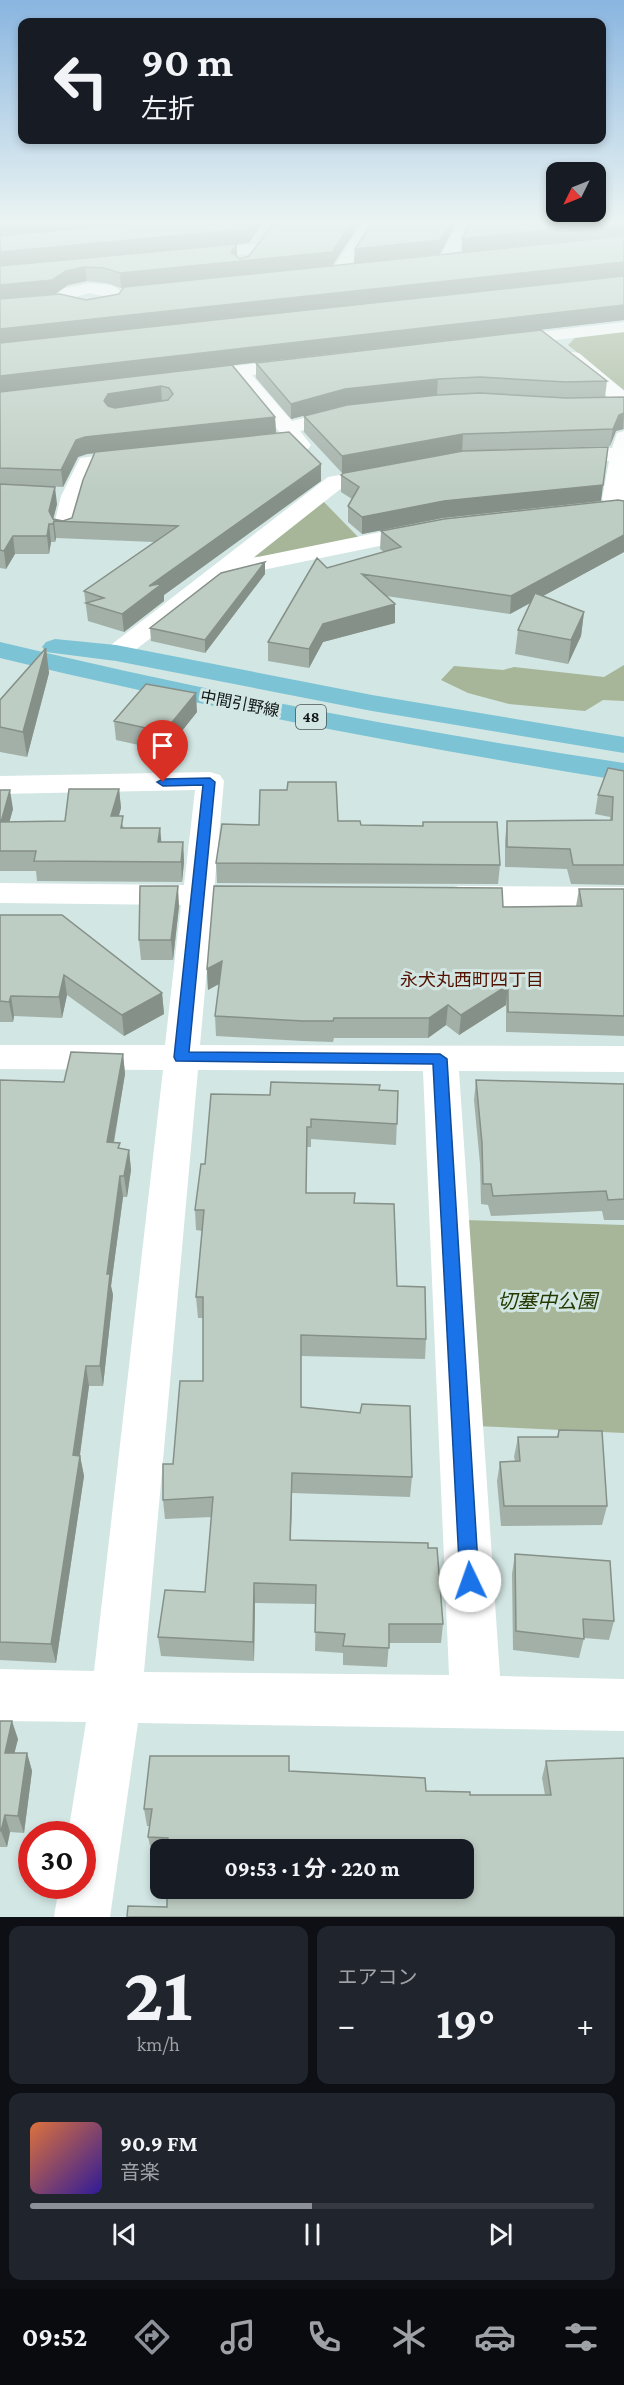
<!DOCTYPE html>
<html lang="ja">
<meta charset="utf-8">
<style>
:root{--surface:#171b24;--page:#20242c;--text:#f1f3f6;--muted:#9ea1a6;--line:#363941;--accent:#8c9099}
body{margin:0;font-family:"Crimson Pro","Noto Sans JP",serif;background:var(--page);color:var(--text);height:100vh;display:flex;flex-direction:column;font-size:22px;white-space:nowrap}
*{box-sizing:border-box;margin:0}
p{font-size:20px;color:var(--muted)}
.icon{flex:none;width:33px;height:33px;fill:none;stroke:currentColor;stroke-width:2;stroke-linecap:round;stroke-linejoin:round}
.map{position:relative;height:1917px;overflow:hidden}
.sheet{display:flex;flex-direction:column;gap:9px;padding:9px;background:#0d0f14;flex:1}
.sheet>*{flex:none}
.top-card{position:absolute;left:18px;top:18px;width:588px;height:126px;border-radius:12px;box-shadow:0 3px 9px #0003;background:#171b24;color:var(--text);overflow:hidden}
.needle{width:39px;rotate:227deg}
.fabs{position:absolute;left:546px;top:162px;display:grid;gap:12px}
.fabs a{display:grid;place-items:center;width:60px;height:60px;border-radius:12px;background:var(--surface);box-shadow:0 3px 9px #0003;font-size:30px}
.speed{position:absolute;left:18px;top:1821px;display:flex;gap:12px;font-size:30px;font-weight:700;text-align:center}
.speed>*{display:grid;place-content:center;width:78px;height:78px;border-radius:50%;background:var(--surface);box-shadow:0 3px 9px #0003;line-height:1}
.speed .limit{border:9px solid #d22;background:#fff;color:#111}
.pin{position:absolute;display:grid;place-items:center;width:51px;height:51px;color:#fff;margin:-62px -26px;border-radius:50% 50% 50% 0;rotate:-45deg;box-shadow:0 0 6px #0007}
.pin .icon{rotate:45deg}
.me{position:absolute;width:66px;margin:-33px;rotate:357deg;stroke-linejoin:round;filter:drop-shadow(0 0 4px #0008)}
.turn{display:flex;align-items:center;gap:21px;height:126px;padding:0 24px;font-size:27px}
.turn .icon{width:78px;height:78px;stroke-width:2.5}
.turn b{display:block;font-size:42px;line-height:51px}
.big{font-size:45px;font-weight:700;line-height:1.1}
.sheet .widget{flex:1;display:flex;flex-direction:column;justify-content:center;gap:9px;min-width:0;padding:0 21px;border-radius:12px;background:var(--page)}
.sheet .dial{align-items:center;gap:0}
.dial b{font-size:78px;line-height:1}
.song{display:flex;align-items:center;gap:18px}
.cover{width:72px;height:72px;border-radius:9px;background:linear-gradient(135deg,hsl(20 70% 55%),hsl(250 70% 35%))}
.played{height:6px;border-radius:3px;background:linear-gradient(90deg,var(--accent) 50%,var(--line) 50%)}
.keys{display:flex;justify-content:space-around;direction:ltr}
.heat{display:flex;justify-content:space-between;align-items:center;font-size:33px;direction:ltr}
.sheet .tiles{flex:1;display:grid;gap:9px;grid-template-columns:1fr 1fr}
.widget:last-child{grid-column:span 2}
.trip{position:absolute;left:150px;top:1839px;width:324px;height:60px;border-radius:12px;background:var(--surface);box-shadow:0 3px 9px #0003;font-weight:700;line-height:60px;text-align:center}
.dock{display:flex;height:96px;justify-content:space-around;align-items:center;background:#090b0e;color:var(--muted)}
.dock .icon{width:42px;height:42px}
.dock .current{color:var(--accent)}
.dock b{font-size:27px;color:var(--text)}
.map>svg:first-child{display:block}
</style>
<div class="map">
<svg width="624" height="1917" viewBox="0 0 624 1917">
<rect width="100%" height="100%" fill="#d2e6e3"/>
<path fill="#a7b598" d="M624,332V390L568,345L575,338Z
M323,501L360,539L271,558L250,556Z
M624,665V701L603,700L585,711L509,704L468,693L441,680L454,666L503,670L514,667L604,677Z
M465,1220L624,1225V1433L476,1426Z"/>
<g fill="none" stroke-linecap="round" stroke-linejoin="round">
<path fill="#fff" fill-rule="evenodd" d="M362,224H377L345,274H333L331,271Z
M457,224H472L453,263H441L439,260Z
M255,244L263,249L261,252L191,260L183,255L191,250Z
M89,283L112,285L127,295L120,306C99,312 70,319 55,298L61,289ZM89,293L109,297L87,302L72,298Z
M624,322V332L504,346L498,345L495,341L498,337L504,336Z
M573,352L579,353L624,391V407L617,405L567,361L564,357L567,353Z
M300,358L307,360L309,364L307,368L252,375L292,421L347,407L354,409L357,413L354,417L300,431L311,445L308,449H294L234,378L194,383L187,381L185,377L187,373L194,371Z
M624,431V518L616,516L602,499L609,461L563,462L556,460L553,456L556,452L563,450L612,448L617,433Z
M136,451L143,453L146,457L143,461L95,467L83,496L75,529L72,534L64,536L56,534L53,529L61,496L80,458Z
M384,467L391,469L395,473L391,477L343,487L253,558L425,523L433,525L436,530L433,535L253,572L237,571L125,658L116,661L107,658L103,653L107,648L328,477Z
M210,772L220,775L224,781L200,1045L624,1046V1072L459,1071L500,1676L624,1679V1731L138,1723L110,1917H54L59,1886H82V1834H68L86,1722L0,1721V1669L94,1671L163,1070L0,1069V1045H165L181,905L0,903V883L184,885L195,790L0,794V776ZM198,1070L423,1071L449,1675L144,1672Z
M458,886L624,887V907L458,906L447,903L442,896L447,889Z"/>
<path fill="#7cc3d5" fill-rule="evenodd" d="M55,639L116,645L372,695L624,737V753L372,711L116,661L46,652L42,647L46,642Z
M0,642C206,692 414,731 624,763V781C414,747 206,708 0,658Z"/>
</g>
<path fill="#a3b0a8" fill-rule="evenodd" d="M126,224H262L249,243L237,244V257L240,259L249,256L273,224H360L332,266L354,263L355,249L371,224H456L440,254L359,263L462,252V239L624,224V235L469,252L624,236V320L233,365L275,417L276,433L321,464V481L164,595V601L124,632L88,621L84,591L154,542L56,538L55,542H51L49,554H15L6,569L0,568V266ZM87,281L106,283L121,288L124,287L119,294L86,300L55,294L68,285ZM95,453L72,518L63,521L53,519L57,504L43,486L63,487L78,457L87,454Z
M256,363L607,381L605,397L564,398L479,393L437,395L345,405L291,419L256,378Z
M624,397V429L616,431L610,446L462,451L342,473L304,432V416L566,398Z
M341,475L601,501L443,518L362,534L348,522V506L352,499L341,492Z
M624,501V552L543,596L584,612L581,636L568,664L515,654L518,630L530,603L510,614L386,596L395,604V623L323,642L309,668L268,661V642L327,568L384,552L380,549L381,531Z
M265,562V574L205,653L151,641L150,628Z
M46,648L49,673L27,757L0,752V700Z
M197,712L166,751L116,740L114,721Z
M624,771V885L571,884L567,869L505,867V841L507,821L610,820V817L595,814L598,795Z
M119,789L121,808L119,816L124,828H160L161,842H183L184,862L182,882L37,881L36,871H0V790L13,809L9,822L65,821Z
M338,821L361,825L500,865L498,884L217,883L216,863L259,825Z
M579,889H624V1036L506,1032V1005L459,1035L446,1025L428,1038H334L333,1042L303,1041L216,1036L215,1016L219,983L208,990L207,969L503,907L576,906Z
M179,906L173,960H141L139,940Z
M0,915L162,993L164,1014L124,1036L67,995L62,1018L14,1016L13,1022H0Z
M123,1054L125,1074L114,1143L121,1149L129,1150L131,1170L127,1197H123L111,1286L113,1295L103,1386H89L80,1456L84,1476L56,1663L0,1660V1080L64,1082Z
M476,1080L624,1084V1220H604L602,1211L491,1216L488,1205L481,1204L480,1164L474,1100Z
M379,1090L398,1091L396,1145L311,1139V1147H307L306,1193L355,1203L397,1286L426,1339L425,1359L301,1356V1407L412,1477L410,1497L292,1493L291,1540L428,1548L443,1624L441,1643H389L387,1667L343,1665V1653L315,1651L316,1604L255,1603L254,1661L161,1656L158,1637L205,1592L212,1517L165,1519L163,1500L173,1464L203,1381V1318H198L196,1297L202,1231L196,1230L195,1210L205,1164L270,1095Z
M559,1430L607,1506L602,1525L501,1526L497,1481L500,1462L515,1461L514,1457L518,1437H557Z
M515,1554L614,1621L609,1640L584,1638L579,1658L513,1650L512,1574Z
M0,1721L18,1739L14,1753H27L32,1771L24,1833L10,1832L7,1847H0Z
M546,1761L624,1917L167,1907L464,1850H160V1854H152L148,1837L150,1826H147L144,1809L290,1771L426,1791L470,1795H545L542,1778Z"/>
<path fill="#859088" d="M0,224H124L0,236Z
M252,224H262L249,243L237,244V258L235,262L351,224H360L332,266L121,288L120,273L232,262L0,266V252Z
M449,224H456L440,254L354,263L355,249Z
M598,224H624V235L462,252V239Z
M624,262V276L0,344V329Z
M85,267L87,281L68,285L54,295L0,300V285Z
M624,305V320L0,392V376Z
M438,379L437,395L345,405L291,419V404L345,389Z
M161,386L162,402L109,410L104,401L108,394Z
M624,413L623,429L616,431L610,446L613,429L619,415Z
M275,417L276,433L87,454L78,457L63,487L61,470L76,440L85,437Z
M463,434L462,451L342,473V456Z
M608,447L601,501L443,518L362,534V517Z
M321,464V481L164,595V601L124,632L122,614L149,586Z
M55,487L57,504L52,524L49,511Z
M54,521L56,538L55,542L53,524Z
M49,524L51,542L49,554L47,536Z
M624,535V552L510,614L511,596Z
M13,536L15,554L6,569L4,551Z
M265,562V574L205,653V640Z
M395,604V623L323,642L309,668V649L323,624Z
M584,612L581,636L568,664L571,640Z
M46,648L49,673L27,757L23,732Z
M196,693L197,712L166,751L164,732Z
M119,789L121,808L113,835L111,816Z
M10,790L13,809L4,842L1,822Z
M160,828L162,848L158,842Z
M183,842L184,862L182,882L181,862Z
M178,886L179,906L173,960L171,940Z
M222,961L223,982L208,990L207,969Z
M64,975L67,995L62,1018L59,997Z
M508,985L506,1005L459,1035L461,1015Z
M162,993L164,1014L124,1036L122,1015Z
M11,996L14,1016L13,1022L9,1002Z
M448,1005L446,1025L428,1038L429,1018Z
M123,1054L125,1074L110,1163L107,1142Z
M129,1150L131,1170L127,1197L124,1176Z
M120,1176L123,1197L111,1286L113,1295L103,1386L100,1366L107,1274Z
M86,1366L89,1386L77,1475L73,1455Z
M80,1456L84,1476L56,1663L51,1644Z
M292,1473V1493L290,1559V1540Z
M254,1583L255,1603L254,1661L253,1642Z
M12,1721L18,1739L10,1771L5,1753Z
M27,1753L32,1771L24,1833L18,1816Z
M5,1815L10,1832L7,1847L1,1831Z"/>
<path fill="#becdc3" stroke="#859088" stroke-width="1.5" fill-rule="evenodd" d="M126,224H252L248,229L0,252V236Z
M273,224H351L332,252L120,273L104,268L85,267L66,271L52,280L0,285V266L237,244L231,252L240,259L249,256Z
M371,224H449L440,240L355,249Z
M469,224H598L462,239Z
M624,236V262L0,329V299L60,294L86,300L119,294L124,287Z
M624,276V305L0,376V343Z
M541,330L607,381L566,382L480,377L438,379L345,389L291,404L256,363Z
M232,365L275,417L85,437L76,440L61,470L0,468V392ZM161,386L169,388L173,394L168,400L115,408L108,406L104,401L108,394Z
M480,393L566,398L624,397V413L619,415L613,429L463,434L342,456L304,416L347,405L438,395Z
M289,432L321,464L149,586L163,583L122,614L86,603L104,598L84,591L178,526L54,521L53,524H49L47,536H13L4,551L0,550V484L55,487L49,511L53,519L63,521L72,518L83,480L95,452Z
M608,447L603,485L444,501L362,517L348,506L359,487L341,475L344,473L463,451Z
M618,500L624,501V535L511,596L362,574L395,604L323,624L309,649L268,642L317,558L327,568L401,547L381,531L444,519Z
M265,562L205,640L150,628L221,573Z
M535,593L584,612L571,640L518,630Z
M46,648L23,732L0,727V700Z
M146,684L196,693L164,732L114,721Z
M608,768L624,771V865H573L570,849L507,847V821L612,820L613,797L598,795Z
M288,782H336L338,821H360L361,825L423,826V822H497L500,865L216,863L222,824L259,825L260,790H287Z
M69,789H119L111,816H123L121,828H160L158,842H183L181,862L34,861L36,851H0V790H10L1,822L65,821Z
M140,886H178L171,940H139Z
M214,886L502,888L503,907L582,906L579,889H624V1016L508,1012V985L461,1015L448,1005L429,1018H334L333,1021H303L215,1016L222,961L207,969Z
M0,915H62L162,993L122,1015L64,975L59,997L11,996L9,1002L0,1001Z
M71,1052L123,1054L107,1142L120,1143L118,1148L129,1150L124,1176H120L107,1274H110L100,1366H86L73,1455L80,1456L51,1644L0,1642V1080L64,1082Z
M476,1080L624,1084V1199L608,1200L606,1191L493,1196L491,1184H483L482,1143Z
M271,1082L380,1085L379,1090L398,1091L397,1124L311,1119V1127H307L306,1193H355L354,1203L394,1204L397,1286L425,1287L426,1339L301,1335V1407L360,1413L362,1404L410,1406L412,1477L292,1473L290,1540L428,1543V1548H437L443,1624H389V1648L343,1646L345,1634L315,1632L316,1585L254,1583L253,1642L158,1637L165,1590L205,1592L213,1497L163,1500V1464H173L180,1381H203V1297H196L204,1210H195L201,1164H205L211,1094L270,1095Z
M559,1430L602,1431L607,1506H504L500,1462L520,1461L518,1437H558Z
M515,1554L610,1561L614,1621L583,1619L584,1639L516,1631Z
M0,1721H12L5,1753H27L18,1816L5,1815L1,1831L0,1830Z
M150,1756H289V1771L425,1778L426,1791L470,1792V1795H551L546,1761L624,1758V1917H127L128,1906L167,1907V1888H464V1850H168V1838L148,1837L152,1809H144Z"/>
<linearGradient id="sky" x2="0" y2="1"><stop stop-color="#89b5e0"/><stop offset="0.45" stop-color="#ebf4f2"/><stop offset="1" stop-color="#ebf4f2" stop-opacity="0"/></linearGradient>
<rect width="624" height="493" fill="url(#sky)"/>
<path fill="#1a73e8" stroke="#114b97" stroke-width="1.5" d="M210,778L215,782L189,1052L440,1054L447,1059L479,1581L477,1587L470,1590L462,1587L460,1581L433,1064L176,1061L174,1057L203,785L163,786L157,782L163,779Z"/>
<g text-anchor="middle" stroke-width="6" stroke-linejoin="round" paint-order="stroke">
<rect fill="#d2e6e3" stroke="#4a5454" stroke-width="1.5" x="296" y="705" width="30" height="24" rx="4.5"/>
<g font-size="15" font-weight="bold" fill="#101616">
<text x="311" y="722">48</text>
</g>
<g font-size="16" fill="#101616" stroke="#d2e6e3">
<text transform="translate(240 703) rotate(11)" y="6">中間引野線</text>
</g>
<g font-size="18" fill="#531200" stroke="#d2e6e3">
<text x="472" y="986">永犬丸西町四丁目</text>
</g>
<g font-size="20" font-style="italic" fill="#243800" stroke="#d2e6e3">
<text x="547" y="1308">切塞中公園</text>
</g>
</g>
</svg>
<div class="fabs">
<a><svg class="needle" viewBox="-14 -14 28 28"><path d="M0-13l5 13h-10z" fill="#e53935"/><path d="M0 13l5-13h-10z" fill="#9ea1a6"/></svg></a>
</div>
<div class="speed"><div class="limit">30</div></div>
<div class="pin" style="left:163px;top:782px;background:#d93025"><svg class="icon" aria-label="arrive" viewBox="0 0 24 24"><path d="M6 21V4h12l-3 4 3 4H6"/></svg></div>
<svg class="me" style="left:470px;top:1581px" viewBox="-20 -20 40 40"><circle r="19" fill="#fff"/><path d="M0-13L10 11 0 6-10 11z" fill="#1a73e8"/></svg>
<div class="trip">09:53 · 1 分 · 220 m</div>
<div class="top-card">
<div class="turn"><svg class="icon" aria-label="left" viewBox="0 0 24 24"><path d="M17 20v-9H6M10 6l-5 5 5 5"/></svg><div><b>90 m</b>左折</div></div>
</div>
</div>
<section class="sheet">
<div class="tiles">
<div class="widget dial"><b>21</b><p>km/h</p></div>
<div class="widget"><p>エアコン</p>
<div class="heat"><a>−</a><b class="big">19°</b><a>+</a></div>
</div>
<div class="widget">
<div class="song"><i class="cover"></i><div><b>90.9 FM</b><p>音楽</p></div></div>
<div class="played"></div>
<div class="keys"><svg class="icon" aria-label="previous" viewBox="0 0 24 24"><path d="M18 5L8 12l10 7zM5 5v14"/></svg><svg class="icon" aria-label="pause" viewBox="0 0 24 24"><path d="M8 5v14M16 5v14"/></svg><svg class="icon" aria-label="next" viewBox="0 0 24 24"><path d="M6 5l10 7-10 7zM19 5v14"/></svg></div>
</div>
</div>
</section>
<nav class="dock">
<b>09:52</b>
<svg class="icon current" aria-label="directions" viewBox="0 0 24 24"><path d="M12 3l9 9-9 9-9-9zM9 14v-3h6M13 9l2 2-2 2"/></svg>
<svg class="icon" aria-label="music" viewBox="0 0 24 24"><path d="M9 18V5l10-2v13"/><circle cx="6" cy="18" r="3"/><circle cx="16" cy="16" r="3"/></svg>
<svg class="icon" aria-label="phone" viewBox="0 0 24 24"><path d="M5 4h4l2 5-3 2q2 4 5 5l2-3 5 2v4C11 20 4 13 5 4z"/></svg>
<svg class="icon" aria-label="climate" viewBox="0 0 24 24"><path d="M12 3v18M4 7l16 10M4 17L20 7"/></svg>
<svg class="icon" aria-label="car" viewBox="0 0 24 24"><path d="M5 17H2v-5l4-1 3-4h7l3 4 3 1v5h-3M9 17h6M6 11h13"/><circle cx="7" cy="17" r="2"/><circle cx="17" cy="17" r="2"/></svg>
<svg class="icon" aria-label="filters" viewBox="0 0 24 24"><path d="M4 7h16M4 17h16"/><circle cx="9" cy="7" r="2"/><circle cx="15" cy="17" r="2"/></svg>
</nav>
